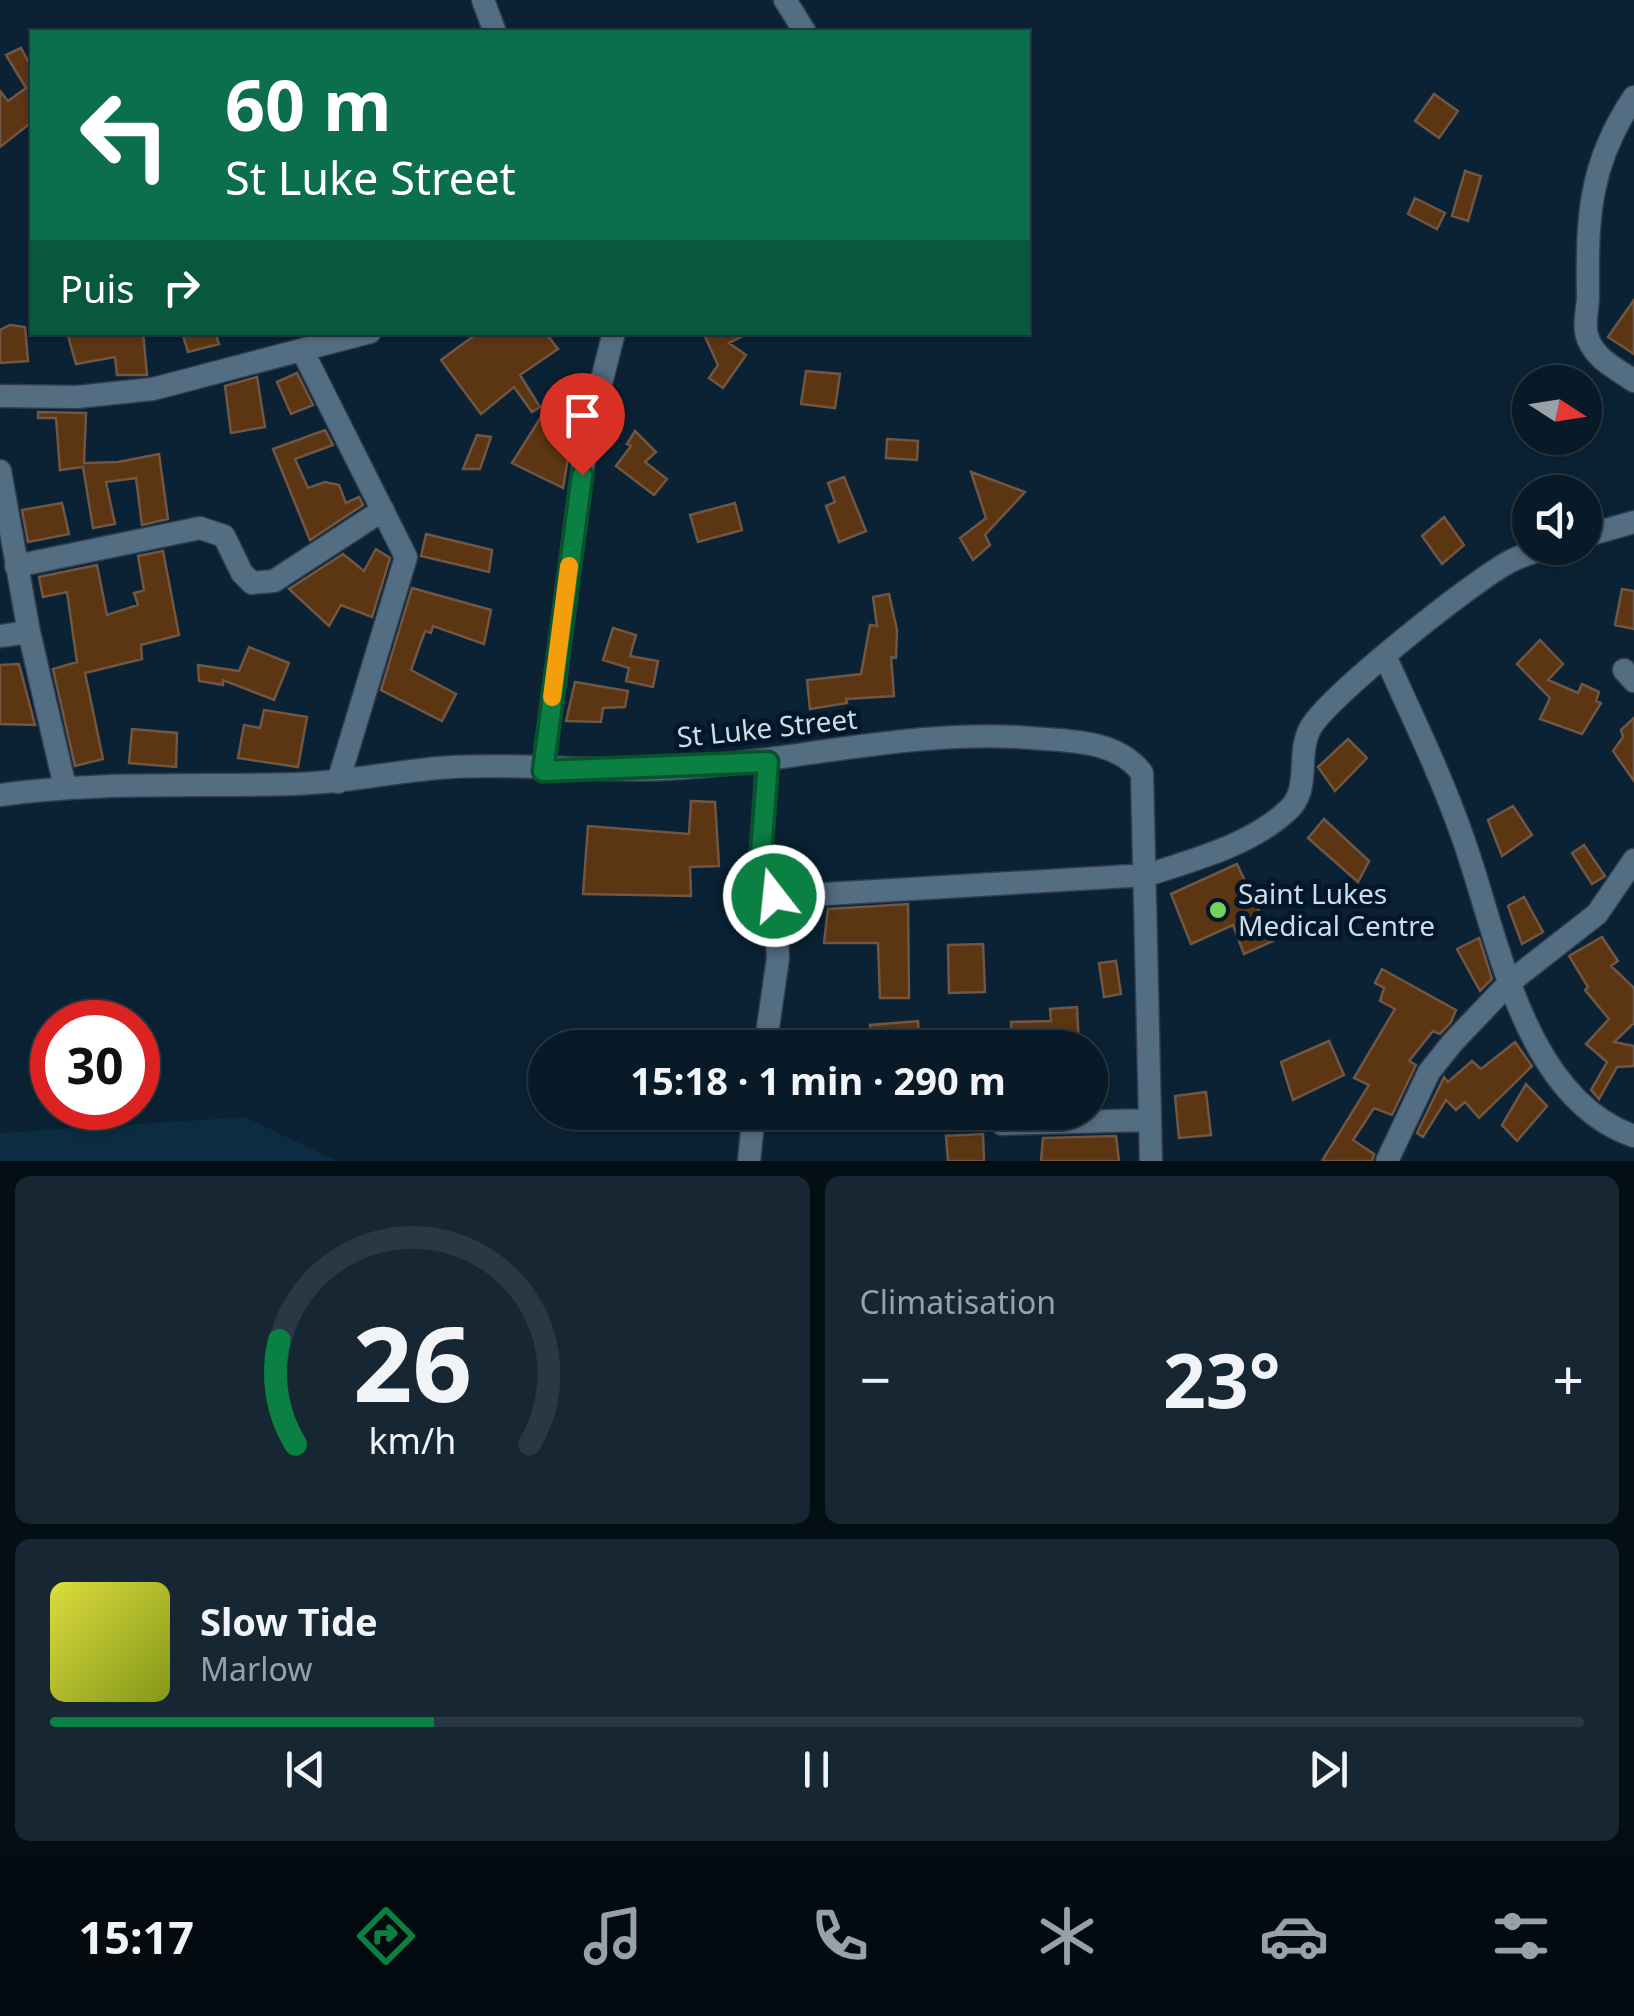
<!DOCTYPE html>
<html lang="fr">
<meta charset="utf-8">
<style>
:root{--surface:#081a27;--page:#162733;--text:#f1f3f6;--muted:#98a1a7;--line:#293844;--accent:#0b8043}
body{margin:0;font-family:"Noto Sans",sans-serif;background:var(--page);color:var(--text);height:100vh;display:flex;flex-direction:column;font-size:38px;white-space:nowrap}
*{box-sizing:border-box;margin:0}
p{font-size:32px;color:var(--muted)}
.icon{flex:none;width:55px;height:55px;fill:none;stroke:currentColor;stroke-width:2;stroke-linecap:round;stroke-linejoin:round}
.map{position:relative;height:1161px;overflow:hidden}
.drawer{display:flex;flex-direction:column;gap:15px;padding:15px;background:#040e15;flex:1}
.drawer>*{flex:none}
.guide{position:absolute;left:30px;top:30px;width:1000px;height:305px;border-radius:0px;box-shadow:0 2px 8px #0004,0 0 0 2px var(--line);background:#0b6e4f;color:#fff;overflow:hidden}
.needle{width:65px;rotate:102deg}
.fabs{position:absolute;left:1512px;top:365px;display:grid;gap:20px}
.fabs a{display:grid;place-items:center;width:90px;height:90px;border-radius:50%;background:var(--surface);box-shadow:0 2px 8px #0004,0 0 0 2px var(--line);font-size:50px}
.speed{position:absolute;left:30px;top:1000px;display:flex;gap:20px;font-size:50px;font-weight:700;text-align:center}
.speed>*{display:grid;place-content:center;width:130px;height:130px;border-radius:50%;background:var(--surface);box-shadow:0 2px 8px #0004,0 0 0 2px var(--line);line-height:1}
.speed .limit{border:15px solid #d22;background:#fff;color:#111}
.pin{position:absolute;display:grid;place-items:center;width:85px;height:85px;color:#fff;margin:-102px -42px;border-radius:50% 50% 50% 0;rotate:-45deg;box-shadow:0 0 10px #0007}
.pin .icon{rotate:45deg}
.me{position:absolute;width:110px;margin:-55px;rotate:344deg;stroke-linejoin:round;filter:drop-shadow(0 0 8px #0008)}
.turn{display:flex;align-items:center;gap:35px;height:210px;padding:0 30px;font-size:45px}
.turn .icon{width:130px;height:130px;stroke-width:2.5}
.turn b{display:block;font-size:70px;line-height:85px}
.then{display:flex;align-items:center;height:95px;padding:0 30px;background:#0003;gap:20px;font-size:38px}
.big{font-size:75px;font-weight:700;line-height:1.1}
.drawer .card{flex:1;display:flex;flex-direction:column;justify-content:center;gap:15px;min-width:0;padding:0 35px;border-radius:15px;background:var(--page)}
.drawer .dial{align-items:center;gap:0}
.dial svg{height:260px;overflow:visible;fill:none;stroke:var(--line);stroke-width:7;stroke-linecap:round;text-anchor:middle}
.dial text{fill:var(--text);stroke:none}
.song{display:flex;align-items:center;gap:30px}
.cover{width:120px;height:120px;border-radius:15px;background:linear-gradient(135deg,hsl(60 70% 55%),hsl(70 70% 35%))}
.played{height:10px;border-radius:5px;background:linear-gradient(90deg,var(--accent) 25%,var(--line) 25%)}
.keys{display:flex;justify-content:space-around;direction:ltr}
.heat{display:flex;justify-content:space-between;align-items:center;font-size:55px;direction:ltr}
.drawer .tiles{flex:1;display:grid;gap:15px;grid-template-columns:1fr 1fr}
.card:last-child{grid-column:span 2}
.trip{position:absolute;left:528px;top:1030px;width:580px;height:100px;border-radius:50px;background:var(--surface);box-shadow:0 2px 8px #0004,0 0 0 2px var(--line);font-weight:700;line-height:100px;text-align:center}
.menu{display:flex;height:160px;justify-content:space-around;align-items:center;background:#030a10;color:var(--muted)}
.menu .icon{width:70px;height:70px}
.menu .current{color:var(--accent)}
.menu b{font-size:45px;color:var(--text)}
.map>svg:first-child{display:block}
</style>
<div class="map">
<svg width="1634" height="1161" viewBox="0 0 1634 1161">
<rect width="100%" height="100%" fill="#0a2234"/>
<path fill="#0c2c41" d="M245,1117L337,1161H0V1133Z"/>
<path fill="#5c3512" stroke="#705643" stroke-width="2.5" d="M21,48L32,68V122L0,147V91L8,101L26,88L6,55Z
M1434,94L1458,111L1439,138L1415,121Z
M1465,171L1481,176L1468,221L1452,216Z
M1415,198L1445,213L1437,229L1408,214Z
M1634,300V354L1608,337Z
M10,325L25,327L28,361L0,363V330Z
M67,332H143L147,375H117L115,357L76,364Z
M182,332H215L219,344L188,352Z
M479,332H545L558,349L520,375L540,407L532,412L514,387L481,414L441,360Z
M703,332H751L729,343L746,355L723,388L709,378L718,365Z
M806,371L840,374L835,408L801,404Z
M297,373L313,405L291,414L277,382Z
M257,377L265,427L231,433L225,386Z
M38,412L86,413L84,463L118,462L159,454L168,519L142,525L136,478L106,482L115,524L93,528L83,467L60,470L56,418H38Z
M541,417L572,435L563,488L512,463Z
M325,430L333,445L295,459L308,488L325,482L339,485L346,503L359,497L363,505L310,540L273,449Z
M635,431L656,452L645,462L667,479L654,495L616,466L631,446L627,444Z
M477,435L491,437L480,469H463Z
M887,439L918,441L917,460L886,458Z
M971,472L1025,492L985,535L990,545L973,560L960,538L986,518Z
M844,477L866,531L839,542L826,506L835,502L828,483Z
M62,503L69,534L28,542L22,510Z
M735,503L742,530L698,542L690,515Z
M1444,517L1464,545L1442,564L1422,536Z
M426,534L492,550L489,572L421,556Z
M376,549L390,558L372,617L341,605L329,626L289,589L343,554L364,571Z
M163,551L179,635L141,645L142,659L85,673L103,759L75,766L53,669L77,662L67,592L43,597L39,577L97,565L107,615L138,605L134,593L144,590L138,556Z
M412,588L491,610L484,644L433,626L431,633L425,631L411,670L456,694L442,721L381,690Z
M1622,589L1634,591V629L1615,625Z
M889,594L897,630L896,658L891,657L894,696L846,699L847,703L810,709L807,680L861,674L870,625L877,626L873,597Z
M613,628L636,635L630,656L658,661L653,687L626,681L629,668L603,660Z
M1540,640L1563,664L1548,680L1578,693L1582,684L1599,692L1596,701L1601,703L1582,734L1540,719L1550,698L1517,664Z
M249,647L289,663L274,700L223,680V685L199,681L198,665L239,671Z
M19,664L35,725L0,724V665Z
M575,682L628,691L625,707L603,708L601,722L566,721Z
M264,710L307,717L298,767L238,758L244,725L260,728Z
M1634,718V781L1613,751L1623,737L1621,730Z
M132,729L177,733L176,767L129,763Z
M1348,739L1367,758L1335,791L1318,767Z
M691,801L715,802L719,866L690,867L691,896L583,894L588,826L689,834Z
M1513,806L1532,835L1502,856L1488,820Z
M1324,819L1369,861L1358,882L1308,838Z
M1584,845L1605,876L1592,884L1572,853Z
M1237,864L1273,941L1244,954L1233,925L1191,944L1171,894Z
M1524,897L1543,932L1522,944L1508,906Z
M908,904L909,998H880L878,943H824L828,909Z
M1602,937L1618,961L1611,966L1634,988V1023L1614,1042L1634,1046V1066L1617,1067L1599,1099L1591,1090L1607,1062L1586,1044L1609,1019L1585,990L1588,987L1569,956Z
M1479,938L1492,979L1480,991L1457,949Z
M983,944L985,992L949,993L948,945Z
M1116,961L1121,994L1104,997L1099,963Z
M1382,969L1456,1010L1451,1022L1440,1034L1433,1031L1409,1061L1416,1065L1392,1115L1374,1108L1353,1140L1374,1154L1372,1161H1322L1369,1085L1354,1078L1395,1009L1380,1001L1384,988L1375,983Z
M1077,1007L1079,1048H1012L1011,1022L1051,1021L1050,1009Z
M918,1021L920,1048H872L870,1025Z
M1329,1041L1344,1075L1293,1100L1281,1062Z
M1515,1042L1532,1066L1479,1118L1465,1102L1456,1110L1446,1100L1423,1137L1417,1133L1444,1077L1448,1082L1472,1061L1481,1069Z
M1526,1084L1547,1106L1517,1141L1502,1125Z
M1206,1092L1211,1135L1179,1138L1175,1096Z
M983,1134L984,1161H948L946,1136Z
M1116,1136L1119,1161H1041L1043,1138Z"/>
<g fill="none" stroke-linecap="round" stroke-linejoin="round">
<g stroke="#313d4c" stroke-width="25">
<path id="minor" d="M483,0L495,32
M785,0L805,32
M1634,97C1589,164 1587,216 1588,295C1588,310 1582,328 1589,341C1597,360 1617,369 1634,381
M302,350L406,557L338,782
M0,396L77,397L153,389L370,332
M0,471L29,632L0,636
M1585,536L1634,522
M16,566L200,528L224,536L242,573L252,583L274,581L383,510
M29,632L65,787
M1385,656C1412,716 1441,775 1463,838C1498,936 1523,1098 1634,1136
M1624,670L1634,681
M767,763L761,853L775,897L1147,875C1193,860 1250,845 1286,812C1313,790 1295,754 1311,727C1331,694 1475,579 1511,561C1522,555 1535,552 1547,548
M543,771L586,443L614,332
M0,795C99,781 195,787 294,784C347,783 399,770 452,767C521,763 593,772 663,769C786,764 909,728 1032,738C1071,741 1117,740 1142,773L1151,1161
M765,1048L778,958L775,897
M1002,1124L1149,1120
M749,1161L754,1112
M1387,1161L1429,1072L1453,1042L1510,982L1597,914L1634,860"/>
</g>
<use href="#minor" stroke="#536d82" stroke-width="22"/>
</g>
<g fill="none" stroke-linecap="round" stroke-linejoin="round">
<g stroke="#07532c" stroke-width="25">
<path id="route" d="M582,475L543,771L768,762L761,852L774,896"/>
</g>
<use href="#route" stroke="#0b8043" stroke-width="18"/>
<path stroke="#f59e0b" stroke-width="18" d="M552,697L569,566"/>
</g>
<circle fill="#74d25b" stroke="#02182a" stroke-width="4" cx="1218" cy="910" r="10"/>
<g text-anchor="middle" stroke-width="10" stroke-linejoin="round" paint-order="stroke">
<g font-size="28" fill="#cedce8" stroke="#02182a">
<text transform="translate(767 728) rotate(-6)" y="10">St Luke Street</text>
</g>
<g font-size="28" fill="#cedce8" stroke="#02182a" text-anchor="start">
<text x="1238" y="904">Saint Lukes<tspan x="1238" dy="32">Medical Centre</tspan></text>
</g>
</g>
</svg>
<div class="fabs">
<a><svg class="needle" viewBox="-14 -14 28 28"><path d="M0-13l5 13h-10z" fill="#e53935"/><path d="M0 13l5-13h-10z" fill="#98a1a7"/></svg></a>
<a><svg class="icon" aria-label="sound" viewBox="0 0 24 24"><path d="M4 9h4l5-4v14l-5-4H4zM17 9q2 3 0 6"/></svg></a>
</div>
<div class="speed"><div class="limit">30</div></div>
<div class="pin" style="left:582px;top:475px;background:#d93025"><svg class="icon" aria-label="arrive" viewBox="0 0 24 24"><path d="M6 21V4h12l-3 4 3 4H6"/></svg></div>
<svg class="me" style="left:774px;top:896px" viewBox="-20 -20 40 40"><circle r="17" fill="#0b8043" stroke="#fff" stroke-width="3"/><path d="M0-11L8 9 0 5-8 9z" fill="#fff"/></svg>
<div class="trip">15:18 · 1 min · 290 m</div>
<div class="guide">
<div class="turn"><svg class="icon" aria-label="left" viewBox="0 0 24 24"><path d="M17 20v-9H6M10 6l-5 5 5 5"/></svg><div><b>60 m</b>St Luke Street</div></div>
<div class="then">Puis<svg class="icon" aria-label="right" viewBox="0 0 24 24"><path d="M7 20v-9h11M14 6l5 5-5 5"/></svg></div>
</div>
</div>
<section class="drawer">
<div class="tiles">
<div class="card dial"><svg viewBox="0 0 100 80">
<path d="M14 69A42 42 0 1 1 86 69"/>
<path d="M14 69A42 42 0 0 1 9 37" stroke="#0b8043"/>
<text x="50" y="56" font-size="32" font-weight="700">26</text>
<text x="50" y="72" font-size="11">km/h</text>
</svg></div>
<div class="card"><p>Climatisation</p>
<div class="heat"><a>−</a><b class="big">23°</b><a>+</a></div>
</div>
<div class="card">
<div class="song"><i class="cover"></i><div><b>Slow Tide</b><p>Marlow</p></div></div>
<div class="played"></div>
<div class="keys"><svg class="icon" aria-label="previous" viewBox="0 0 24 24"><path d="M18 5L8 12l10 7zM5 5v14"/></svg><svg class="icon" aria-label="pause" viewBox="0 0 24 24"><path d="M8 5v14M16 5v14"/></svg><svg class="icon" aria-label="next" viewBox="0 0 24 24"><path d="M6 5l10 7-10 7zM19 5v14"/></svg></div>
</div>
</div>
</section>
<nav class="menu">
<b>15:17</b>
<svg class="icon current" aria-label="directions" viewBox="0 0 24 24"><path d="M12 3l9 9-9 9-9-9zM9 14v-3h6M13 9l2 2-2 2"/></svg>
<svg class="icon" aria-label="music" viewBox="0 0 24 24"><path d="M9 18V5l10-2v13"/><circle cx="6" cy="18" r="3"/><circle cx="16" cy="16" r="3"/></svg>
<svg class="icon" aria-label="phone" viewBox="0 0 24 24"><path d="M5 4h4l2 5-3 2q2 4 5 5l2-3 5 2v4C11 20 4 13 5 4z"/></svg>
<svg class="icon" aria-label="climate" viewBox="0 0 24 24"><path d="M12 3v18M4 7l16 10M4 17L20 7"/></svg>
<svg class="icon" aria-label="car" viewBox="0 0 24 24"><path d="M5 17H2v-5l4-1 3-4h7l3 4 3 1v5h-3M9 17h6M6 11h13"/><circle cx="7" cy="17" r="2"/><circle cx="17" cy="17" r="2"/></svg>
<svg class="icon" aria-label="filters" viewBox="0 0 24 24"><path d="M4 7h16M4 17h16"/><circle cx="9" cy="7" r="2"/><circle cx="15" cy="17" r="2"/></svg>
</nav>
